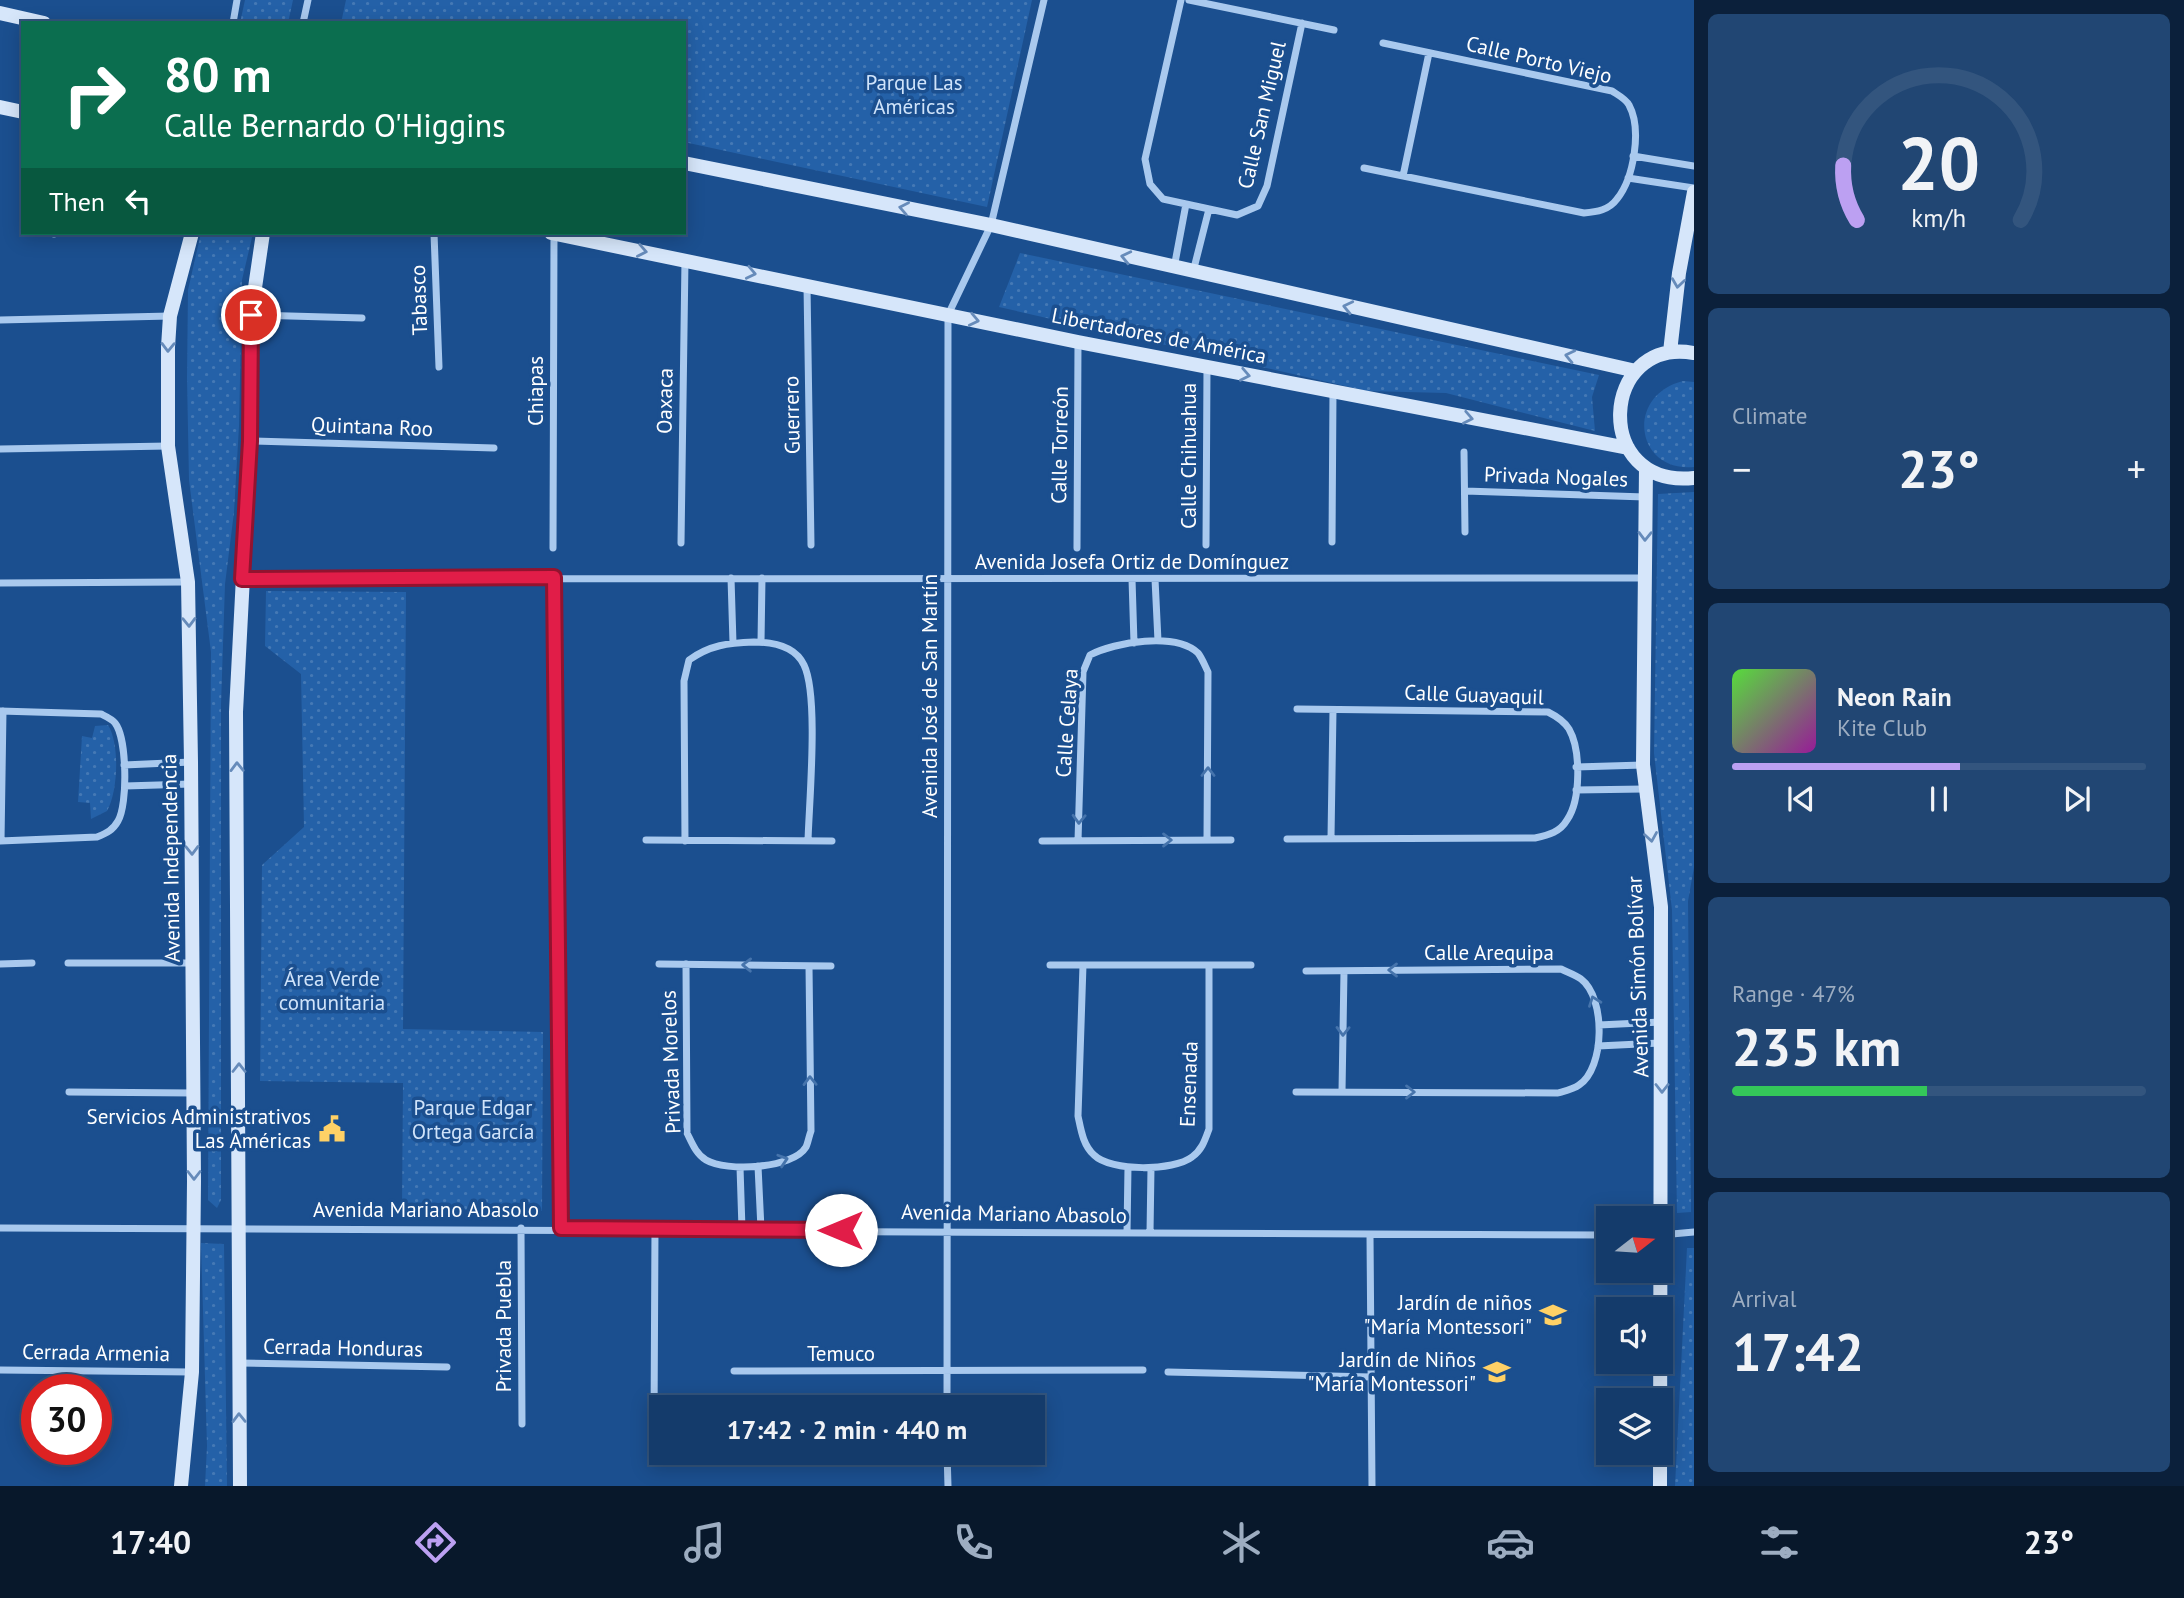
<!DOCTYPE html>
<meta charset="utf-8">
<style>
:root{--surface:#143b6b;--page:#214673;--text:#f1f3f6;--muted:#9dadc1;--line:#33557e;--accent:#bca0f2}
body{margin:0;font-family:"PT Sans",sans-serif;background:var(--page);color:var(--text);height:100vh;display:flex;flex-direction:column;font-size:26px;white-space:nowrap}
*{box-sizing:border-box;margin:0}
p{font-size:23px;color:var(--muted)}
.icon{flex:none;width:38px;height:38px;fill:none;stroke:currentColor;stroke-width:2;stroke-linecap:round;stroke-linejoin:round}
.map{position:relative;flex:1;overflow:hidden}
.drawer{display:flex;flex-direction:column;gap:14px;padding:14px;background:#0b203b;width:490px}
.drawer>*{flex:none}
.banner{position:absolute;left:21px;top:21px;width:665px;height:214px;border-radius:0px;box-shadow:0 4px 18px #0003,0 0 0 2px var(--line);background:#0b6e4f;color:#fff;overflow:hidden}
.needle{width:46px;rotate:73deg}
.fabs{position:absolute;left:1596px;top:1206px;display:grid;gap:14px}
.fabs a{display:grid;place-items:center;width:77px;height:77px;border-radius:0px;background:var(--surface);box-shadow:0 4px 18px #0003,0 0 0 2px var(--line);font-size:35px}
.speed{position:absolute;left:21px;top:1374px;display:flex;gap:14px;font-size:35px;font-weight:700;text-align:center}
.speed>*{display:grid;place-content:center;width:91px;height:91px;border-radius:50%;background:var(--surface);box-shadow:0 4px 18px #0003,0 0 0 2px var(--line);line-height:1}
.speed .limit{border:10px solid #d22;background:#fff;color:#111}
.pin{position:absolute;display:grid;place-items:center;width:60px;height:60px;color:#fff;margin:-30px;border:4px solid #fff;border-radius:50%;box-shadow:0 2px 7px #0007}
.me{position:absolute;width:77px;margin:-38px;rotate:270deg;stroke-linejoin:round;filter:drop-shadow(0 0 5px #0008)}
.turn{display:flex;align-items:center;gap:24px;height:147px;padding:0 28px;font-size:32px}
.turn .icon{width:91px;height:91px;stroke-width:2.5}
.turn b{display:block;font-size:49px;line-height:60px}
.then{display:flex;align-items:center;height:66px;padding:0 28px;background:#0003;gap:14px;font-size:26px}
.big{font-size:52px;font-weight:700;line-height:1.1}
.drawer .widget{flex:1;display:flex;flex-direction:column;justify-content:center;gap:10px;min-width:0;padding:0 24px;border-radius:10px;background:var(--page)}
.drawer .dial{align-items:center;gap:0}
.dial svg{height:182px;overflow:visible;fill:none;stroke:var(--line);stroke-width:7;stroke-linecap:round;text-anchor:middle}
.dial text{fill:var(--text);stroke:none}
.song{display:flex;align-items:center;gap:21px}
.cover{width:84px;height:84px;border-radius:10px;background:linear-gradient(135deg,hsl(110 70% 55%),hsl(300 70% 35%))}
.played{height:7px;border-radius:4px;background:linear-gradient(90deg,var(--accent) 55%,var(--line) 55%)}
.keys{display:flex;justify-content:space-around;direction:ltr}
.heat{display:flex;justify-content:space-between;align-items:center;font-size:38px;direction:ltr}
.charge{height:10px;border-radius:5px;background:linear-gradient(90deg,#34c759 47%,var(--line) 0)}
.trip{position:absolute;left:649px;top:1395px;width:396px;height:70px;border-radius:0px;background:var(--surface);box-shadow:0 4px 18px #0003,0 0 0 2px var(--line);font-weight:700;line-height:70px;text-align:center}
.tabs{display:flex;height:112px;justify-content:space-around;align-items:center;background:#08182b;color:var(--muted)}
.tabs .icon{width:49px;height:49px}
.tabs .on{color:var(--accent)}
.tabs b{font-size:32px;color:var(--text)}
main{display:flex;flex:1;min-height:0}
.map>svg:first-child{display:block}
</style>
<main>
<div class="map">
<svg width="1694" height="1486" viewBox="0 0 1694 1486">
<defs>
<pattern id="park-dots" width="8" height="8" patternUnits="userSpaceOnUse" patternTransform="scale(1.75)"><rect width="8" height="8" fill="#2461a8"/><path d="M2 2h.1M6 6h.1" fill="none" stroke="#4579b5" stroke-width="1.8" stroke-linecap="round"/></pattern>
</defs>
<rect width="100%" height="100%" fill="#1b4f8f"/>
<path fill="url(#park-dots)" d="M245,0H293L288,23H240Z
M346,0H1032L987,207L684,142V23H341Z
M201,233H253L242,280L239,426L234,512L225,584L221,705V1200L217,1208L208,1200L211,652L189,480L187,378L188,290Z
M1020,253L1599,375L1592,397L1595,431L1446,393L1367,391L999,307Z
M1683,381L1694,382V467C1636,473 1624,396 1683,381Z
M1694,492V867L1688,901L1691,1212L1677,1213L1672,910L1654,753L1658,494Z
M266,591L406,592L403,1029L543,1032L542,1211L402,1209L403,1083L260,1081L262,865L304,827L301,674L265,646Z
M108,725C120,744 118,792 107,811L91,819L90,803L78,802L82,736L92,738L95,726Z
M201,1243L224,1244L227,1486H205L207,1446Z
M1687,1248H1694V1486H1675Z"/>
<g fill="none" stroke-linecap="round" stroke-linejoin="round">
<path stroke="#a9c9ee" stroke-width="7" d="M1181,0L1145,159L1150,184L1163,199L1237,215L1258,206L1267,186L1302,23
M1189,0L1334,30
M233,23L237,0
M303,23L308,0
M1633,156L1694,166
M1364,168L1584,213C1597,212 1609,210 1617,199C1634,178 1642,129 1629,105C1626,99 1618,95 1612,91L1383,43
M1403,176L1429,53
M1628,178L1694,188
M54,233V234
M434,233L439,367
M1174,268L1186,204
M1193,272L1209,209
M807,286L811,545
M251,315L362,318
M0,320L170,316
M250,441L494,448
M0,449L168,446
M1464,452L1465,532
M1465,491L1645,497
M1332,542L1333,392
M681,543L685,260
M1206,545L1207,367
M553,548L554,234
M1077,548L1078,342
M554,577L561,1228
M731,578L733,643
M242,579L1645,578
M1132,579L1134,643
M1155,579L1158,641
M0,583L187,582
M761,642L762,578
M0,711L101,714C105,716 112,719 115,723C127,738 128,804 118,821C113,830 107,833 97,837L0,841
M124,765L191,762
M1576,767L1643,765
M125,786L191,784
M1576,790L1644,789
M1331,838L1333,710
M1287,839L1535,838C1549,835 1560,832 1567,820C1581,800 1581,750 1569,729C1564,721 1556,716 1548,712L1297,709
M646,840L832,841
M1,841L3,711
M685,841L684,681L689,660C710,645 728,643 754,642C774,642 795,646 804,665C819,696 809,803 808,841
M1042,841L1231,840
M1078,841L1083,672L1090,655C1115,642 1175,632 1198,653C1202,658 1205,666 1208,672L1207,840
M68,963H192
M0,964L32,963
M659,964L831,966
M686,964L687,1133C692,1143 696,1154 706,1160C726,1172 793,1169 806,1147C808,1143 809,1136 811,1131L809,966
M1050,965H1251
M1083,965L1078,1116C1081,1130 1083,1145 1094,1155C1111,1172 1174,1171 1192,1157C1202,1150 1205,1140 1209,1129V965
M1599,1025L1661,1022
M1598,1046L1660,1043
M69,1092L193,1093
M1296,1092L1558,1093C1565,1091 1574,1089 1579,1085C1605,1068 1606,998 1581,979C1576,975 1567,972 1561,969L1306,971
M1342,1092L1344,971
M758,1166L761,1229
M740,1167L742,1229
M0,1228L1608,1235
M521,1228L522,1424
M1127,1233L1128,1167
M1150,1233L1151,1168
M1370,1235L1372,1486
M1661,1235L1694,1232
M238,1363L447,1367
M0,1370L191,1372
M734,1371L1143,1370
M1168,1372L1371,1377
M947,1407L948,315L991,225L1044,0
M654,1424L655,1229
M947,1452L948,1486"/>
<path stroke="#d6e6fa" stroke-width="14" d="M0,13L44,23
M0,107L23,112
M684,163L991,225L1636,371
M551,233L1078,342L1628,448
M1670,352L1679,273L1694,192
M1694,353C1600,336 1591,489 1694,478
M1646,468L1643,765L1661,907L1660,1486
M181,1486L192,1372L194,1181L191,762L188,582L168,446V347L170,316L192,233
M240,1486L236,712L250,441L251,315L263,233"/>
</g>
<defs><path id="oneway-chevron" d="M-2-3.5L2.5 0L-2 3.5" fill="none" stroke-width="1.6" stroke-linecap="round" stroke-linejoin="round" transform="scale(1.75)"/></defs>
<g stroke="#668bba">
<use href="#oneway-chevron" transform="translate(904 208) rotate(-169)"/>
<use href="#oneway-chevron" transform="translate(642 251) rotate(11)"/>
<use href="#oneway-chevron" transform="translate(1126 257) rotate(-167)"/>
<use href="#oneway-chevron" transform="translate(751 273) rotate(12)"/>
<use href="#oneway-chevron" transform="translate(1678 283) rotate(98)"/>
<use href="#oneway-chevron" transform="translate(1348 307) rotate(-167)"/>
<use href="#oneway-chevron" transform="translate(974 320) rotate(12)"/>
<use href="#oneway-chevron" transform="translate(168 347) rotate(91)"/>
<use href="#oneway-chevron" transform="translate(1570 356) rotate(-167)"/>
<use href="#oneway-chevron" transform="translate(1245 375) rotate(11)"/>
<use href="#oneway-chevron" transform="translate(1468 418) rotate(11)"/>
<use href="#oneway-chevron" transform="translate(1645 536) rotate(91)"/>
<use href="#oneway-chevron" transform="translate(189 622) rotate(89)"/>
<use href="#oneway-chevron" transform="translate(237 767) rotate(-91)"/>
<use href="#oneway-chevron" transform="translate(1651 837) rotate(81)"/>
<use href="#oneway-chevron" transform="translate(192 850) rotate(89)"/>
<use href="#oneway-chevron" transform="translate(239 1068) rotate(-90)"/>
<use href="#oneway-chevron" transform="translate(1662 1088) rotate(90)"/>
<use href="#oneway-chevron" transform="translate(194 1175) rotate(90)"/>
<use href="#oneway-chevron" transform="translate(239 1418) rotate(-91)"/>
</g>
<g stroke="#4674ac">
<use href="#oneway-chevron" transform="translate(1208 772) rotate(-90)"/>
<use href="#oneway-chevron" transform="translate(1079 819) rotate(92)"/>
<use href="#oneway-chevron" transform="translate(1167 840)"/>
<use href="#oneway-chevron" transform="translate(747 965) rotate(-179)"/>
<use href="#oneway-chevron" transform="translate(1393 970) rotate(180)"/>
<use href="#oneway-chevron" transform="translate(1594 1001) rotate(-110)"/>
<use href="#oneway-chevron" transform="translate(1343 1031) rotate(91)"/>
<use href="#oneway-chevron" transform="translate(810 1081) rotate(-91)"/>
<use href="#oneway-chevron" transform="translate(1410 1092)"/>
<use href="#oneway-chevron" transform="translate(783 1160) rotate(-18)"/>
</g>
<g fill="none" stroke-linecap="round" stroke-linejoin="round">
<g stroke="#92132f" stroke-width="18">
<path id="route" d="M251,315L250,441L242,579L554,577L561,1228L841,1230"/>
</g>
<use href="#route" stroke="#e11d48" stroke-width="12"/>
</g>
<defs>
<g id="civic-bare" transform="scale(2.1)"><path d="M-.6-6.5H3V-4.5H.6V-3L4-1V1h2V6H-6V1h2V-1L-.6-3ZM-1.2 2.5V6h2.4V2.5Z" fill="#ffd166" stroke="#1b4f8f" stroke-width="2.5" paint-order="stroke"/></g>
<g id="school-bare" transform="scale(2.1)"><path d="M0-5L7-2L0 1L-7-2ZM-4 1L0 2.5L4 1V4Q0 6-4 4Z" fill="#ffd166" stroke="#1b4f8f" stroke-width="2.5" paint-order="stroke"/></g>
</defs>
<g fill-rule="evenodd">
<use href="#civic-bare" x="332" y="1129"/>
<use href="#school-bare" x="1553" y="1315"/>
<use href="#school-bare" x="1497" y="1372"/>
</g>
<g text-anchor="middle" stroke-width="7" stroke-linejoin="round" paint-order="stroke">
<g font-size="21" fill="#fff" stroke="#1b4f8f">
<text transform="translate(1539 60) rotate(13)" y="7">Calle Porto Viejo</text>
<text transform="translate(1262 115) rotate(-77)" y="7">Calle San Miguel</text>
<text transform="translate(419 300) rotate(-92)" y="7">Tabasco</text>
<text transform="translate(1159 336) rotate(11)" y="7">Libertadores de América</text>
<text transform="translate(536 391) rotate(-90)" y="7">Chiapas</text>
<text transform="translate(665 401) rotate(-89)" y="7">Oaxaca</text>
<text transform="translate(792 415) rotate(-91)" y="7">Guerrero</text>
<text transform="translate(372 427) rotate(2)" y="7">Quintana Roo</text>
<text transform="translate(1060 445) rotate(-89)" y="7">Calle Torreón</text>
<text transform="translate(1189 456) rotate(-90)" y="7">Calle Chihuahua</text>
<text transform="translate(1556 477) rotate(2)" y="7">Privada Nogales</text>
<text x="1132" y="569">Avenida Josefa Ortiz de Domínguez</text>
<text transform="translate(1474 695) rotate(2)" y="7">Calle Guayaquil</text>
<text transform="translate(930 696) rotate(-90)" y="7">Avenida José de San Martín</text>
<text transform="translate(1067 723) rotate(-86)" y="7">Calle Celaya</text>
<text transform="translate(171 858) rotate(-91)" y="7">Avenida Independencia</text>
<text x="1489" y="960">Calle Arequipa</text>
<text transform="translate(1638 977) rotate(-92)" y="7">Avenida Simón Bolívar</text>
<text transform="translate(671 1062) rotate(-92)" y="7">Privada Morelos</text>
<text transform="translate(1189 1084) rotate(-88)" y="7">Ensenada</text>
<text x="426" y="1217">Avenida Mariano Abasolo</text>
<text transform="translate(1014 1214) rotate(1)" y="7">Avenida Mariano Abasolo</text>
<text transform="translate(504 1326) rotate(-90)" y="7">Privada Puebla</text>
<text transform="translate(343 1348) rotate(1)" y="7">Cerrada Honduras</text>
<text transform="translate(96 1353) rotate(1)" y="7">Cerrada Armenia</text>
<text x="841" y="1361">Temuco</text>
</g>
<g font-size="21" fill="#cfe3fa" stroke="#1b4f8f">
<text x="914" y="90">Parque Las<tspan x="914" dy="24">Américas</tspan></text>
<text x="332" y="986">Área Verde<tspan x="332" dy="24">comunitaria</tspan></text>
<text x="473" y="1115">Parque Edgar<tspan x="473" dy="24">Ortega García</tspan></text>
</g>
<g font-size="21" fill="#fff" stroke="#1b4f8f" text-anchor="end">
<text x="311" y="1124">Servicios Administrativos<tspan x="311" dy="24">Las Américas</tspan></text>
<text x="1532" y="1310">Jardín de niños<tspan x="1532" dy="24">"María Montessori"</tspan></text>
<text x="1476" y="1367">Jardín de Niños<tspan x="1476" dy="24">"María Montessori"</tspan></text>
</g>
</g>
</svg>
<div class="fabs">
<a><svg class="needle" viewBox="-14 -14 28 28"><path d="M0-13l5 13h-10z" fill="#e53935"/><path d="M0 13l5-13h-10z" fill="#9dadc1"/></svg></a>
<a><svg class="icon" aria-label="sound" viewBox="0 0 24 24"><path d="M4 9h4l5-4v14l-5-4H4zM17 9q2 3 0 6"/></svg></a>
<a><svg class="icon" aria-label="layers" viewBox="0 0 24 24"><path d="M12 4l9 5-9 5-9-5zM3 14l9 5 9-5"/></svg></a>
</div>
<div class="speed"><div class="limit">30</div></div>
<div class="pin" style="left:251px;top:315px;background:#d93025"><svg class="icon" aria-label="arrive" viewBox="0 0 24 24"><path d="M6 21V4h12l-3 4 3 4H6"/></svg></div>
<svg class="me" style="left:841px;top:1230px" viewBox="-20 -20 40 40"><circle r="19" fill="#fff"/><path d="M0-13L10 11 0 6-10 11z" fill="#e11d48"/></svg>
<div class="trip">17:42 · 2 min · 440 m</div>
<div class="banner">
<div class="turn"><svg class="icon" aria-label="right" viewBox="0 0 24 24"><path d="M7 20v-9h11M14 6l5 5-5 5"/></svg><div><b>80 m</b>Calle Bernardo O'Higgins</div></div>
<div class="then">Then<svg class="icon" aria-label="left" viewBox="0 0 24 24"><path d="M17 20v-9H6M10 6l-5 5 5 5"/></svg></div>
</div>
</div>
<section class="drawer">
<div class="widget dial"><svg viewBox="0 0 100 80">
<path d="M14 69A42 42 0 1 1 86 69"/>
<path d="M14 69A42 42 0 0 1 8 45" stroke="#bca0f2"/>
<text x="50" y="56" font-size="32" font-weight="700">20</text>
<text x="50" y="72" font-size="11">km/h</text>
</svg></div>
<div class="widget"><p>Climate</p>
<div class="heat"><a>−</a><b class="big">23°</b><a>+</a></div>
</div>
<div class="widget">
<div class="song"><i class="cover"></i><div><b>Neon Rain</b><p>Kite Club</p></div></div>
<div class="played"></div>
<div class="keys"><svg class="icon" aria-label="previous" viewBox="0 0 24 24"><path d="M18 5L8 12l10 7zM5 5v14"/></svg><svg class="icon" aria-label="pause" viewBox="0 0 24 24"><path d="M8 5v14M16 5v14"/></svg><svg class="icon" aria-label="next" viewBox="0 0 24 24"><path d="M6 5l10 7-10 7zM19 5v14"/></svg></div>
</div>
<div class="widget"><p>Range · 47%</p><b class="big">235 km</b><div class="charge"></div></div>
<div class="widget"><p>Arrival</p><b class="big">17:42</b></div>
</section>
</main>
<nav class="tabs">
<b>17:40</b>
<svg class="icon on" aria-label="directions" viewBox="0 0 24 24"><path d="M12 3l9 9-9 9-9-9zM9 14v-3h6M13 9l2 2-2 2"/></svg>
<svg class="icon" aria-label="music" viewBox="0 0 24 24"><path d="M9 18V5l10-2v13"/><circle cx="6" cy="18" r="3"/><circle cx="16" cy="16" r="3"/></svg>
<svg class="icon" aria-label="phone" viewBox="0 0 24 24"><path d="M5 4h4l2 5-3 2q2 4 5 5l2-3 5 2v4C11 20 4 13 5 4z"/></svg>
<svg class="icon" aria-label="climate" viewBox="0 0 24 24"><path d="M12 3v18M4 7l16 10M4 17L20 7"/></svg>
<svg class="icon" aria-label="car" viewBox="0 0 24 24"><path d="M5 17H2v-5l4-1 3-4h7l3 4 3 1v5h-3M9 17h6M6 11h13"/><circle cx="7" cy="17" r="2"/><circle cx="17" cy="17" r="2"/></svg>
<svg class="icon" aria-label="filters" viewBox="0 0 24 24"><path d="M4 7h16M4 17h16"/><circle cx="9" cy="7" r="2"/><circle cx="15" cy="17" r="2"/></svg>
<b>23°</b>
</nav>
